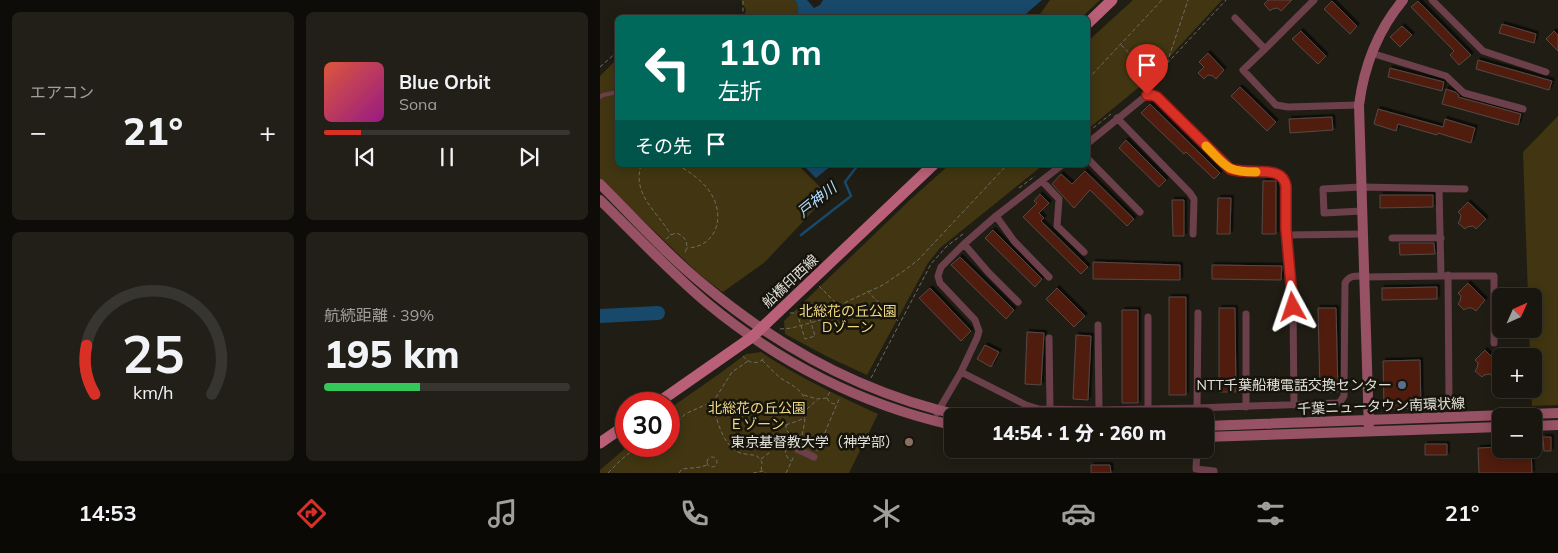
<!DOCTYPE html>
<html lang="ja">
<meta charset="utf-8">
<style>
:root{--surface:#18160f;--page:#211f18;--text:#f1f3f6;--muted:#9f9f9e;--line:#36352f;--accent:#d93025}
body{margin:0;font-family:Mulish,"Noto Sans JP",sans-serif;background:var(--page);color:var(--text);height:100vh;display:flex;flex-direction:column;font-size:19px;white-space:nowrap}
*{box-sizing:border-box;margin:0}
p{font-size:16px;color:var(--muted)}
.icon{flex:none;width:28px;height:28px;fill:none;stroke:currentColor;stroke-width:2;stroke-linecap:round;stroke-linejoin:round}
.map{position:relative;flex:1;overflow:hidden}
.details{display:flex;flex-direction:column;gap:12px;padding:12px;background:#0d0c08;width:600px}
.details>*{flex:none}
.hud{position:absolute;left:15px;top:15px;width:475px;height:152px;border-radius:8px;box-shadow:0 2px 12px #0003,0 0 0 1px var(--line);background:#00695c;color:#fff;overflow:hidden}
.needle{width:32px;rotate:45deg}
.tools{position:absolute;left:892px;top:288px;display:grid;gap:10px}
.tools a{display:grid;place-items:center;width:50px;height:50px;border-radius:8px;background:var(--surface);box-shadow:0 2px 12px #0003,0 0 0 1px var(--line);font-size:25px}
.speed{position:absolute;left:15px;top:392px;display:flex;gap:10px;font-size:25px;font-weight:700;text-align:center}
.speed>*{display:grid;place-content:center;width:65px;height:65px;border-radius:50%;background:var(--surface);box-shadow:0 2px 12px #0003,0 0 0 1px var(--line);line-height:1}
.speed .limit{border:8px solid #d22;background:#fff;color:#111}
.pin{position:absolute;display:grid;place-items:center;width:42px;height:42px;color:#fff;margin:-51px -21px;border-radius:50% 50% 50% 0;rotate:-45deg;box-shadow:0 0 5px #0007}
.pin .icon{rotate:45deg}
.me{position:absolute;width:55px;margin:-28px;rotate:355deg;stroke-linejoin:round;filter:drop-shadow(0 0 4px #0008)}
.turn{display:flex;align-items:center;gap:18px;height:105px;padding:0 20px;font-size:22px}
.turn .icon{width:65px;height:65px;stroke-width:2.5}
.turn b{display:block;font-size:35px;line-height:42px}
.then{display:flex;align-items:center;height:48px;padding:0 20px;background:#0003;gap:10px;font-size:19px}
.big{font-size:38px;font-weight:800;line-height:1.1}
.details .tile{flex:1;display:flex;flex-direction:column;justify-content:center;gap:8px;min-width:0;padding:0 18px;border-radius:8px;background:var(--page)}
.details .dial{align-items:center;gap:0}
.dial svg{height:130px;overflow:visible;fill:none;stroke:var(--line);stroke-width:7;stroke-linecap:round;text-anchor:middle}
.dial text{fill:var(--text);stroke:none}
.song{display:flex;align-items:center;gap:15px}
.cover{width:60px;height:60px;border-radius:8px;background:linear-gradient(135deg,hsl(10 70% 55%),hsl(310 70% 35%))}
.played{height:5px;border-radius:2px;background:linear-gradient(90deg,var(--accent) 15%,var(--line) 15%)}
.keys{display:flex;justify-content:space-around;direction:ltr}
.heat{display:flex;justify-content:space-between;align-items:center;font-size:28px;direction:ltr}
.charge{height:8px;border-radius:4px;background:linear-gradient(90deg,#34c759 39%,var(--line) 0)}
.details .tiles{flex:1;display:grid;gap:12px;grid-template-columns:repeat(2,1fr)}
.trip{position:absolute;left:344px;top:408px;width:270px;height:50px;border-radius:8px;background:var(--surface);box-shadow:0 2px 12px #0003,0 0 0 1px var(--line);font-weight:800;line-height:50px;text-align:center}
.tab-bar{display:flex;height:80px;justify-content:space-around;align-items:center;background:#0a0906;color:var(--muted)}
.tab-bar .icon{width:35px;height:35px}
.tab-bar .selected{color:var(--accent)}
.tab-bar b{font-size:22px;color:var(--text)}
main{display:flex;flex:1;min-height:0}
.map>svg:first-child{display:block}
</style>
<main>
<section class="details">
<div class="tiles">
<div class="tile"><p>エアコン</p>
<div class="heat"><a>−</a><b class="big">21°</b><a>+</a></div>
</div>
<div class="tile">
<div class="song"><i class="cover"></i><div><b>Blue Orbit</b><p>Sona</p></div></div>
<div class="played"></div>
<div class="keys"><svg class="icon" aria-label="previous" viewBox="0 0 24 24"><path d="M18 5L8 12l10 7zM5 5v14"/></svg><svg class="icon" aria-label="pause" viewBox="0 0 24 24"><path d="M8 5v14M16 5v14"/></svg><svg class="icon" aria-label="next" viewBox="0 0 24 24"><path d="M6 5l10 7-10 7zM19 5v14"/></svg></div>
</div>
<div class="tile dial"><svg viewBox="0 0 100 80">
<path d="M14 69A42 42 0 1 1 86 69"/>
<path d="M14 69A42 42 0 0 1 9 39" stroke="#d93025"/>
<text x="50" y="56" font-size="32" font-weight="700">25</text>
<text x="50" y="72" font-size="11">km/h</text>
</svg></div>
<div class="tile"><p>航続距離 · 39%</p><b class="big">195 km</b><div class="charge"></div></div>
</div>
</section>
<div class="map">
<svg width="958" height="473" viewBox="0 0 958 473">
<defs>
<filter id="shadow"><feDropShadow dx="2.5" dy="-2.5" stdDeviation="0" flood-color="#0009"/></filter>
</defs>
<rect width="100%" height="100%" fill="#201d14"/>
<path fill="#413611" d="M141,0H194L197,3L198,17H144L146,10Z
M450,0H500L482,17H438Z
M533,0H622L549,79L488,129V41Z
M17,59L18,165H198L228,195L165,262L123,292L121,291L99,274L0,179V76Z
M958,116V405L932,406L931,389H934V356H930L929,329H934V296H928L923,152Z
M349,165H443L340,248L328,263L267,375L228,357L185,334L184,321L311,199Z
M161,352C198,377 237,395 278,414L249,473H0V470L28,446H69V409L119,374L146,354Z"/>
<path fill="#18486a" d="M194,0H207L214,8L220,5L223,0H442L428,12L424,17L198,18L197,3Z
M203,165H232L216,178Z"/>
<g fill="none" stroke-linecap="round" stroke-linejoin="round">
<path stroke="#18486a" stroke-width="2.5" d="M201,235L251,196L245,182L258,165"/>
<path stroke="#18486a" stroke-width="14" d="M0,316L58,313"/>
</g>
<path fill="#4f1f10" stroke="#554945" filter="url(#shadow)" d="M668,0H692L681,11L678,8L672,9L670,11L664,4Z
M732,1L757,26L750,34L724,9Z
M818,1L871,55L859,65L850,55L854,51L811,7Z
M902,24L936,34L934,43L899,33Z
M802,26L812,35L800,47L790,37Z
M701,31L726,56L718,64L692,39Z
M954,31L958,35V51L946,39Z
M608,53L624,70L616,79L613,76L608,75L604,79L598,73L604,67L599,62Z
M878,60L952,81L949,90L876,69Z
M790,68L844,82L842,91L788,77Z
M640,87L676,122L667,131L631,96Z
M846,89L855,92L859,95L858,97L921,114L918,125L842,104Z
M550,104L620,173L614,179L586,152L584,154L541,113Z
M778,109L843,127L845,119L875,128L871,143L838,133L837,135L798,124L796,131L774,124Z
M732,117L733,130L690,133L689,119Z
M526,140L566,180L559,187L519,148Z
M485,171L534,219L527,226L490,190L474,208L452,184L461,174L472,184Z
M663,181H676V234H662Z
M440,194L449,203L439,213L444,218L441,221L488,267L481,274L423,217L437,203L434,201Z
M780,195H833V207L780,208Z
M618,198H631L630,234H617Z
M572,200H584V236H573Z
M868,202L886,219L876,229L873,226L867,227L865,229L858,223L860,220L861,215L858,212Z
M393,230L442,279L435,287L385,238Z
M799,243H834L835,254L800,255Z
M360,257L414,310L406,319L351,265Z
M493,262L580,265V280L493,279Z
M612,265L682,266L681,280L612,279Z
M868,283L885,300L876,311L872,308H867L864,310L858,304L860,301L861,296L858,293Z
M837,287V299L782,300V288Z
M330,288L371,331L361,341L319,298Z
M457,288L485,316L474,327L446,299Z
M569,297H586V395H569Z
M619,308H635L636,392H619Z
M718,308H736L738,392H720Z
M522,310H538V403H522Z
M427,332L444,333L441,385L425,384Z
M476,335L491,336L488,400L473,399Z
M385,345L399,352L391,367L377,359Z
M885,350L901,366V371L893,378L890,374L884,375L882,377L875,371L877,368L878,363L875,360Z
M820,360L821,408L784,409L783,361Z
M943,437H951V451H944Z
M825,444H847V455H825Z
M901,447V449H931L932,473H879L878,448Z
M491,465H510L511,473H491Z"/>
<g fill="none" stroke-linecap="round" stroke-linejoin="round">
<path stroke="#6f6c64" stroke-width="1" stroke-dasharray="4 2.5" stroke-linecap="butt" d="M143,18V0
M521,45L554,77
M567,63L588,0
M0,67L18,51
M488,79L562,0
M545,87L552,82L560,71L626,0
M488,132L511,114
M41,165C32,195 57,211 71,235
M77,165C91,172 107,184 114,199C124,222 114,247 87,248
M419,188L435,176
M66,239L71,235L76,233C86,236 90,245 84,254
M219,286L239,306
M267,291L300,323
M190,313H197L205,339L215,336L207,309L217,307L221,319
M180,329L192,328L224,319L242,304L283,285L305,270L318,260L407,165
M143,356C149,364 159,365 165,357
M162,360C169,367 175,374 182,379C201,390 209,395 205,418C204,426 203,434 200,441
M271,378L331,264L347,246L363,234
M230,392C225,398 228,404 236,404
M204,395L217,399L227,398
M106,406L110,407L113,406L115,403V399
M113,407C118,422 122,443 138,452C144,455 151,454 157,456L162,462L161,472
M207,409L217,400
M186,425C192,422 199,422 205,417
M69,431L85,414L105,405L115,399L132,372L148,361
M175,436L181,437L185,441C186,449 183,455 191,461
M217,451L240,397
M107 462a5 5 0 1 1 10 0a5 5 0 1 1-10 0Z
M161,459L169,453L175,431L181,425H186V430L192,436L202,435
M8,473C19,462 29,450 44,446
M79,473L82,469L101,467L107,465
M153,473L163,471L166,473
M186,473L194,456"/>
<path stroke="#6b404b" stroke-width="4" d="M0,97L3,95L18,92"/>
<path stroke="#6b404b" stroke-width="7" d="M832,0L883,51L946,72
M635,18L665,49L643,70L676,105L688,107L759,105
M665,49L714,0
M771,53L846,76L864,93L923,109
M517,118L590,193L594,199L593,234
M488,143L547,95H552L557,97L630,169L640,172L673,173L681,177L686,186V229L693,307L694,405
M488,159L540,212
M442,181L459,199L457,226L484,252
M762,211L724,213L723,189L761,187L865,189
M396,216L414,241L449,277
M686,235L763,234
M792,238H841
M364,244L388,272L418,302
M848,275L849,399
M843,276H894V343
M764,277L841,276L839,189
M548,317V409
M498,325L499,410
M449,338L450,409
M361,372L426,405L439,409L499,410L597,408L737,403L740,402L744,396L745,283C749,275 756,276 764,276
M646,407V314
M597,408L598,313
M337,413L361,372L377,338L379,331L375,320L340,283L338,276L341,267L364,244L396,216L462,165
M197,449L214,457
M597,449L596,469L614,471V473"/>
<path stroke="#975265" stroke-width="10" d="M0,184C34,218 67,255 104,285C179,348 267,395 363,416
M0,200C35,234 69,271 107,303C178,362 262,405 352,425
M605,426L958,413
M934,426L958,425
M769,431L759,105C764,66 778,30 803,0
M605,437L901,427"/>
<path stroke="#b96078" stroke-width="11" d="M488,23L512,0
M56,404L152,337L333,165
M0,443L26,425"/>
</g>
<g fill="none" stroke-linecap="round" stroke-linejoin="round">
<g stroke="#8d1f18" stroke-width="12">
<path id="route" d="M547,95H552L557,97L630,169C644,174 667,169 677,174C682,176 685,181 686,186V229L693,307"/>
</g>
<use href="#route" stroke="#d93025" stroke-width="9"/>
<path stroke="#f59e0b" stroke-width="9" d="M606,146C626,166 626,172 656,172"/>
</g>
<circle fill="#5c6f8a" stroke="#16140b" stroke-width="2" cx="802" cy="385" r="5"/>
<circle fill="#8d6e63" stroke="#16140b" stroke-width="2" cx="309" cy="442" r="5"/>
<g text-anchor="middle" stroke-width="5" stroke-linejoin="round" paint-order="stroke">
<g font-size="14" fill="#e3e2db" stroke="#16140b">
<text transform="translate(190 281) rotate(-43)" y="5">船橋印西線</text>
<text transform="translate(781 406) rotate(-2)" y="5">千葉ニュータウン南環状線</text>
</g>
<g font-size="14" fill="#f1d884" stroke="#16140b">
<text x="248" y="316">北総花の丘公園<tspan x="248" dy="16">Dゾーン</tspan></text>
<text x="157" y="413">北総花の丘公園<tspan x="157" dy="16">Ｅゾーン</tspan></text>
</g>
<g font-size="14" fill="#e3e2db" stroke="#16140b" text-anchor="end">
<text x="792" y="390">NTT千葉船穂電話交換センター</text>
<text x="299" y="447">東京基督教大学（神学部）</text>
</g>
<g font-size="15" font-style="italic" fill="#b1dbfd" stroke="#16140b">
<text transform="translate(217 200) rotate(-39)" y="5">戸神川</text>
</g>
</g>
</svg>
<div class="tools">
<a><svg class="needle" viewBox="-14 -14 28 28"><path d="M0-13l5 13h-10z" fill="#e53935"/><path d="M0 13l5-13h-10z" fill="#9f9f9e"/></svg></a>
<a>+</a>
<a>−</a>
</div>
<div class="speed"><div class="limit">30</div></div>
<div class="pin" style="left:547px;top:95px;background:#d93025"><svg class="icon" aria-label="arrive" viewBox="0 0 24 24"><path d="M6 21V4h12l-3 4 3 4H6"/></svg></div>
<svg class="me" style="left:693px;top:307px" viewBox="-20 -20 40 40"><path d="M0-17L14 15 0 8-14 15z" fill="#d93025" stroke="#fff" stroke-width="4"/></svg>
<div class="trip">14:54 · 1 分 · 260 m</div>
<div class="hud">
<div class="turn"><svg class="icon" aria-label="left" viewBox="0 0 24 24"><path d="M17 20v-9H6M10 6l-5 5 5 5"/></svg><div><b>110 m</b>左折</div></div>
<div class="then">その先<svg class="icon" aria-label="arrive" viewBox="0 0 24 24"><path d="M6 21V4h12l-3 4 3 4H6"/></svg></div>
</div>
</div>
</main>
<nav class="tab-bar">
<b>14:53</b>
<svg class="icon selected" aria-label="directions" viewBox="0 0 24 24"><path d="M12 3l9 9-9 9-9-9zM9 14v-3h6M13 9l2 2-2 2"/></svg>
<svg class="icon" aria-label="music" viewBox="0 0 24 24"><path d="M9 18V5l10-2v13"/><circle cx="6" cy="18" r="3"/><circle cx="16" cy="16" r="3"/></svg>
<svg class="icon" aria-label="phone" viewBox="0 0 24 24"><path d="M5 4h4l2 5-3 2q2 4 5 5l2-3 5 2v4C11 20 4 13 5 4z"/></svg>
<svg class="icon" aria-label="climate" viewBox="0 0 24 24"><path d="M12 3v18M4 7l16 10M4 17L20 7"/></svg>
<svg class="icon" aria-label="car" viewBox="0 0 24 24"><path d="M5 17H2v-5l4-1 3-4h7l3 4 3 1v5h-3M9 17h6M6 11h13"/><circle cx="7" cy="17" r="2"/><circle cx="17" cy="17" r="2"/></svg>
<svg class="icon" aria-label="filters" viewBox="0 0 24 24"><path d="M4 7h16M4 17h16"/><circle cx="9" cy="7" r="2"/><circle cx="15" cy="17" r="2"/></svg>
<b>21°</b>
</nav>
